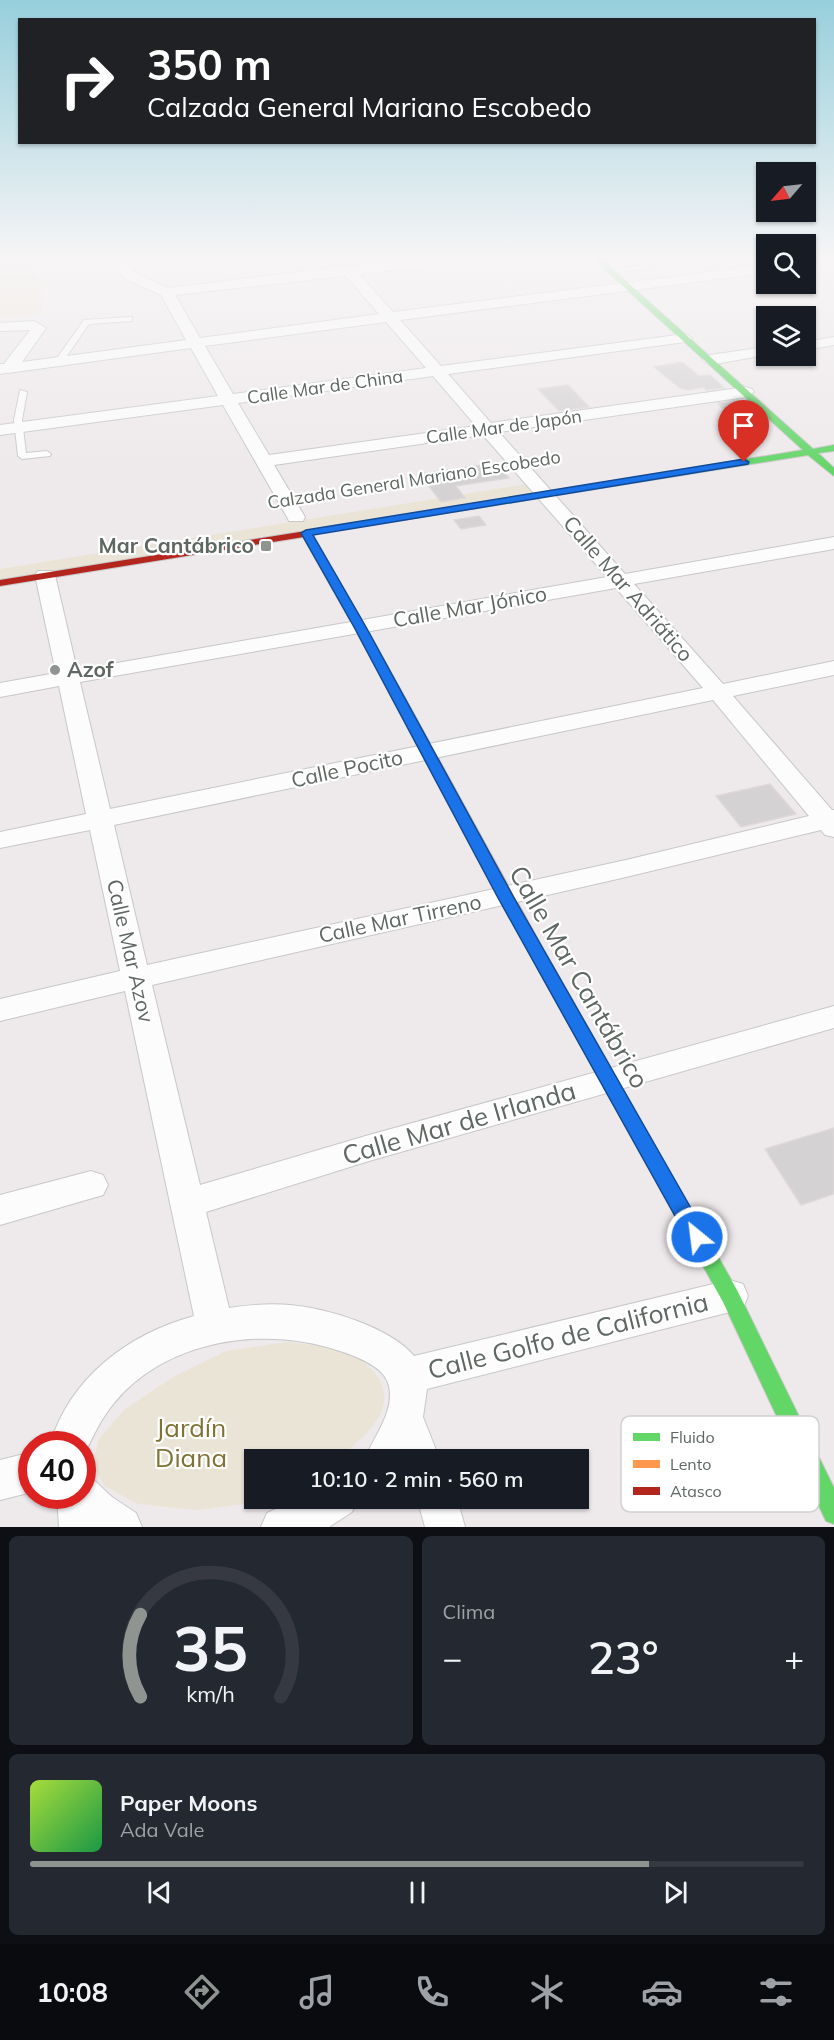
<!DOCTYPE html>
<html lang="es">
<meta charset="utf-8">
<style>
:root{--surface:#171b24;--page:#242831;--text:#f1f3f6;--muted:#9ea1a6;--line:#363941;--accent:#909491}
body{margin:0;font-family:Mulish,sans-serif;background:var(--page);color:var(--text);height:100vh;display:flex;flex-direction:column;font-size:22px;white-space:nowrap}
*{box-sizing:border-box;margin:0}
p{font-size:20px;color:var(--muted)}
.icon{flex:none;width:33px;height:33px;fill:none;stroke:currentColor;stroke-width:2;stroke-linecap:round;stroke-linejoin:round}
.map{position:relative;height:1527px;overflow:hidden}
.details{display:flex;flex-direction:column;gap:9px;padding:9px;background:#0d0f14;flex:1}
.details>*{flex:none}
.banner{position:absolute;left:18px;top:18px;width:798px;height:126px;border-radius:0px;box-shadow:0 2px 4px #0004;background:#202124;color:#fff;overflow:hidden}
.needle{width:39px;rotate:242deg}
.tools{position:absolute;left:756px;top:162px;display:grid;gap:12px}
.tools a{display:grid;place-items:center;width:60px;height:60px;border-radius:0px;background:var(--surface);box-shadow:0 2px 4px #0004;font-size:30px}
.speed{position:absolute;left:18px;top:1431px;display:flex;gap:12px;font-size:30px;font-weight:700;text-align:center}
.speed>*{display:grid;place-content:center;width:78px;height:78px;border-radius:50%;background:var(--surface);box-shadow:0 2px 4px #0004;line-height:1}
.speed .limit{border:9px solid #d22;background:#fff;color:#111}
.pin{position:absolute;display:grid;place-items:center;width:51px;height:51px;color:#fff;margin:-62px -26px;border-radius:50% 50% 50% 0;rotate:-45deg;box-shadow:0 0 6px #0007}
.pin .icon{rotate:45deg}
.me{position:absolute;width:66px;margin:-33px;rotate:331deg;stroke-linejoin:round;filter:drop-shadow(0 0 4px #0008)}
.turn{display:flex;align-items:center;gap:21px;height:126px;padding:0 30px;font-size:27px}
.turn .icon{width:78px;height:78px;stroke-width:2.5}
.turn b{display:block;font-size:42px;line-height:51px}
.big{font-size:45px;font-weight:600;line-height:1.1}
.details .widget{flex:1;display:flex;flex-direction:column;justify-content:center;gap:9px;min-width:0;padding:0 21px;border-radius:9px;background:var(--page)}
.details .dial{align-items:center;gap:0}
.dial svg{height:156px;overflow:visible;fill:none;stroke:var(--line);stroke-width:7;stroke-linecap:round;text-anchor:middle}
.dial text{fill:var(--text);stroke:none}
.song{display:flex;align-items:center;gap:18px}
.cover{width:72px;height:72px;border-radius:9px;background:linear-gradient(135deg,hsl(80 70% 55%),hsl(140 70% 35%))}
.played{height:6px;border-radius:3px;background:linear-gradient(90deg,var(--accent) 80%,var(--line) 80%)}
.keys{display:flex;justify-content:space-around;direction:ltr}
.heat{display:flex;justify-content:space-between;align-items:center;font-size:33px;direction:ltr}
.details .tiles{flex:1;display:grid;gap:9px;grid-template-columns:1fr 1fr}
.widget:last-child{grid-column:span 2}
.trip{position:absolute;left:244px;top:1449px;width:345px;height:60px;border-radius:0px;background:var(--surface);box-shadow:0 2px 4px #0004;font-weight:600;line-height:60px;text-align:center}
.menu{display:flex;height:96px;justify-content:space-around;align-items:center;background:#090b0e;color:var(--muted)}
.menu .icon{width:42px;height:42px}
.menu .on{color:var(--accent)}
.menu b{font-size:27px;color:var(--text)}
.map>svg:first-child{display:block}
</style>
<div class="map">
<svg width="834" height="1527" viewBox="0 0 834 1527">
<rect width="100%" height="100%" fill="#eee9eb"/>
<path fill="#eae4d6" d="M0,257C37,256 45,282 42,314L0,318Z
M527,484L537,494L0,580V569Z
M288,1342C305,1344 323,1345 339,1350C363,1356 391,1380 383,1407C377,1428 353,1446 337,1459L255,1460V1498L266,1499L259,1502L196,1510L138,1504L104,1486L93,1464L99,1439L124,1410L173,1377L226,1351Z"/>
<path fill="#d4d2d2" stroke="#ded8da" stroke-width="1.5" d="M682,362L699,376L710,375L724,388L706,390L704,387L688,390L680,388L654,367Z
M568,385L589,407L559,411L538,389Z
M737,400L755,417L733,420L718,403Z
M495,463L509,478L456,486L465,498L441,502L420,474Z
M479,516L486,525L461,529L454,520Z
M770,784L796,814L741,827L716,796Z
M834,1128V1194L801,1205L765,1149Z"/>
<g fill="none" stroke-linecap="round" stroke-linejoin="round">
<g stroke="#c7c8c7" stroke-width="2">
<path id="lane" d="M629,257H636L648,266L719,257H734L611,273V271L613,270L641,266Z
M129,317H132V321L89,324L62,363L55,361L84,320Z
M20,390L27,392L22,420L26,453L47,451L51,454L50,456L22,459L18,456L14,420Z"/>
</g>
<g stroke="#c7c8c7" stroke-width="2">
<path id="street" d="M110,257H122L135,273L168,288L348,266L448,257H485L479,261L359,274L393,312L766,265V273L400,320L441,366L685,334L692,338L685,342L448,374L491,423L746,387L752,389L754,392L746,397L499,432L625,574L834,537V549L634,584L723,684L834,661V675L733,696L832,810H834V837L825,835L821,830L626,877L152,985L200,1185L369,1135L834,1006V1028L369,1161L206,1212L229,1308C249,1305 269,1303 290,1305C326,1308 390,1327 414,1356L730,1280L743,1284L748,1296L743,1308L730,1312L427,1389L423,1417L440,1460H364C373,1438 397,1409 388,1383C383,1366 355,1356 340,1351C265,1325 167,1339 114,1403C100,1420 92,1438 83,1458L82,1444H50C71,1377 128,1334 194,1316L125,991L0,1021V999L120,971L90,830L0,848V832L86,814L59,686L0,697V683L56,673L35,575L38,571H52L55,575L77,670L607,577L483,435L274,465L305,517L303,521H289L287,517L223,405L0,435V425L218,396L191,348L0,374V364H4L30,330L0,331V323L34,321L46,328L22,362L186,340L161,295L125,279ZM346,276L379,314L200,338L175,295ZM386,322L426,368L233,394L205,346ZM433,376L476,426L269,455L238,403ZM616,588L703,688L110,809L80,682ZM713,700L809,816L626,860L147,965L114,825Z
M834,257V264L806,268V260Z
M834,337V345L806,350V342Z
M766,347V355L710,365L702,360L710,355Z
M91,1171L103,1175L108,1185L103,1195L0,1225V1195Z
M32,1452V1492L0,1500V1460Z
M82,1476L96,1482L112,1497L136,1513L142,1527H59L57,1496H82Z
M300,1498H358L352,1512L329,1527H261L267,1513Z
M417,1498H457L465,1527H425Z"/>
</g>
<g stroke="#c7c7c7" stroke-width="2">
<path id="fast" d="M591,257H599L813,449L834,445V451L818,453L834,468V476L808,455L302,536L301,534L306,531L803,450Z
M539,950L545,952L737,1290L834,1488V1524L826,1521L723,1302L531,956L533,952Z"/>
</g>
<g stroke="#c7c7c7" stroke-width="2">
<path id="slow" d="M306,530L311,533L366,627L547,956L545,960H533L531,956L354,627L301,533Z"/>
</g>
<g stroke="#c7c7c7" stroke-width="2">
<path id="jam" d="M306,531L311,534L310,536L0,586V580Z"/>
</g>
<use href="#lane" fill="#fcfcfc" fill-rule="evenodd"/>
<use href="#street" fill="#fcfcfc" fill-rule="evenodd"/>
<use href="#fast" fill="#63d668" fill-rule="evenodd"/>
<use href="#slow" fill="#ff974d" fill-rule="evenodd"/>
<use href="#jam" fill="#b3261e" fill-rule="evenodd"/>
</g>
<linearGradient id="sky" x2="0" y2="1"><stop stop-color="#97cfdc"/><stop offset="0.55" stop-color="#f7f5f6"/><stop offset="1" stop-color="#f7f5f6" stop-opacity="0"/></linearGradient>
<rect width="834" height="470" fill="url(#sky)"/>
<path fill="#1a73e8" stroke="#114b97" stroke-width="1.5" d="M744,459L749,462L748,464L313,535L366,627L513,896L704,1231L707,1237L704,1243L697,1246L690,1243L497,896L354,627L301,533L306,530Z"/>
<g fill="#909491" stroke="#fff" stroke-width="2">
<rect x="260" y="540" width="12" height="12" rx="3"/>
<circle cx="55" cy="670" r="6"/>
</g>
<g text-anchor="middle" stroke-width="4.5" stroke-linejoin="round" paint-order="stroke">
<g font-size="18" fill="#5e6761" stroke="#fff">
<text transform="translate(325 387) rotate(-8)" y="6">Calle Mar de China</text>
<text transform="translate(504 427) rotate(-8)" y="6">Calle Mar de Japón</text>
<text transform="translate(414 480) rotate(-9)" y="6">Calzada General Mariano Escobedo</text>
</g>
<g font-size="21" font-weight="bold" fill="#5e6761" stroke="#fff" text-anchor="end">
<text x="254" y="553">Mar Cantábrico</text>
<text x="67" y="677" text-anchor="start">Azof</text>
</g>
<g font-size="21" fill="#5e6761" stroke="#fff">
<text transform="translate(628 589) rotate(49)" y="7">Calle Mar Adriático</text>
<text transform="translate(470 607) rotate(-10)" y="7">Calle Mar Jónico</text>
<text transform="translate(347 769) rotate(-12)" y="7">Calle Pocito</text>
<text transform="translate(400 919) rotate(-12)" y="7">Calle Mar Tirreno</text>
<text transform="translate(130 951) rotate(77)" y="7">Calle Mar Azov</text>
</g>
<g font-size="26" fill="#5e6761" stroke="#fff">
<text transform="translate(579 977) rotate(60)" y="9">Calle Mar Cantábrico</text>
<text transform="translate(459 1123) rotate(-16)" y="9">Calle Mar de Irlanda</text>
<text transform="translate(568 1336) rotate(-14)" y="9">Calle Golfo de California</text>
</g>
<g font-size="26" fill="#807234" stroke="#fff">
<text x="191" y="1437">Jardín<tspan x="191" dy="30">Diana</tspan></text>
</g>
</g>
<rect x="621" y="1416" width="198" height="96" rx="9" fill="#fff" stroke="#cfd1d0" stroke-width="1.5"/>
<rect x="633" y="1433" width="27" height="8" fill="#63d668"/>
<rect x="633" y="1460" width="27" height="8" fill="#ff974d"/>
<rect x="633" y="1487" width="27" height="8" fill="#b3261e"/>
<g font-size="16" fill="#5e6761">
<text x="670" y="1443">Fluido</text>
<text x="670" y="1470">Lento</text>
<text x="670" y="1497">Atasco</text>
</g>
</svg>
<div class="tools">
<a><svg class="needle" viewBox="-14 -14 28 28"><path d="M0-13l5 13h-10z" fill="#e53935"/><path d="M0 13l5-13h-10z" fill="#9ea1a6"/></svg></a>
<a><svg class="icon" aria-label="search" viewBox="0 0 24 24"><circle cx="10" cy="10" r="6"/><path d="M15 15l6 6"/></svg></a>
<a><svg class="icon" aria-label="layers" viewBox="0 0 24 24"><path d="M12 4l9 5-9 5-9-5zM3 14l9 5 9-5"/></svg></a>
</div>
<div class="speed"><div class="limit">40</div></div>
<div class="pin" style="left:744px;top:462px;background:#d93025"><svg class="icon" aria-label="arrive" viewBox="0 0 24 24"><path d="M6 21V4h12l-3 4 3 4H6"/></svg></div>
<svg class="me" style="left:697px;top:1237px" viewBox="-20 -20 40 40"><circle r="17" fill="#1a73e8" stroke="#fff" stroke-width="3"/><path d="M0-11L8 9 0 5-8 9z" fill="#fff"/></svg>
<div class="trip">10:10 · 2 min · 560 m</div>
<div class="banner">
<div class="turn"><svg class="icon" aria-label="right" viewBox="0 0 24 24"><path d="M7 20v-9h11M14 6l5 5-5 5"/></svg><div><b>350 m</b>Calzada General Mariano Escobedo</div></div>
</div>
</div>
<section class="details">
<div class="tiles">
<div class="widget dial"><svg viewBox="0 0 100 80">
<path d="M14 69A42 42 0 1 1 86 69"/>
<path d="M14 69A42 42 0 0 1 14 27" stroke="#909491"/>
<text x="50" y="56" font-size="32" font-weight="700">35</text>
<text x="50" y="72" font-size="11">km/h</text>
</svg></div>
<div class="widget"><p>Clima</p>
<div class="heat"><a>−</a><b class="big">23°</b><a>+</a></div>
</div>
<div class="widget">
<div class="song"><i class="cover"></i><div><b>Paper Moons</b><p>Ada Vale</p></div></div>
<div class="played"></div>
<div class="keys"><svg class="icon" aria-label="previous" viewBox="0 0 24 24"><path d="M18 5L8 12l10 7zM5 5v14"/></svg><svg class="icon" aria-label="pause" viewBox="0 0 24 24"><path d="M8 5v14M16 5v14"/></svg><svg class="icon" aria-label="next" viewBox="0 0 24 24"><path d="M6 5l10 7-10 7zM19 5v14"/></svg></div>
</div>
</div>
</section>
<nav class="menu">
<b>10:08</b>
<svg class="icon on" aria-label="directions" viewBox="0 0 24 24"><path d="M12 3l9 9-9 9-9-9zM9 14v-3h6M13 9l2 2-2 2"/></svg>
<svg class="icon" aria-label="music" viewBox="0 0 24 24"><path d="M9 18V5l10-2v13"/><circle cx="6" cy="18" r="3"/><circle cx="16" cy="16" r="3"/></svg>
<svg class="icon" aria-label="phone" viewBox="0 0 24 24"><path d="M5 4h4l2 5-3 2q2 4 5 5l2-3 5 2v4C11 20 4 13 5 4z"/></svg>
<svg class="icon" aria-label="climate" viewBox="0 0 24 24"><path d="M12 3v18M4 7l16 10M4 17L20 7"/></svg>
<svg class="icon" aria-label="car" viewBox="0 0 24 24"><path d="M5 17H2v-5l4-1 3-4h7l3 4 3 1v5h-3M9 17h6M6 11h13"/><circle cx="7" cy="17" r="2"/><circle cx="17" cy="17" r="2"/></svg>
<svg class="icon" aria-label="filters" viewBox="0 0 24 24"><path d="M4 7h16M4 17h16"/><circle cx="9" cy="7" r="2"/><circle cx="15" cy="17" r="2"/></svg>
</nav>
